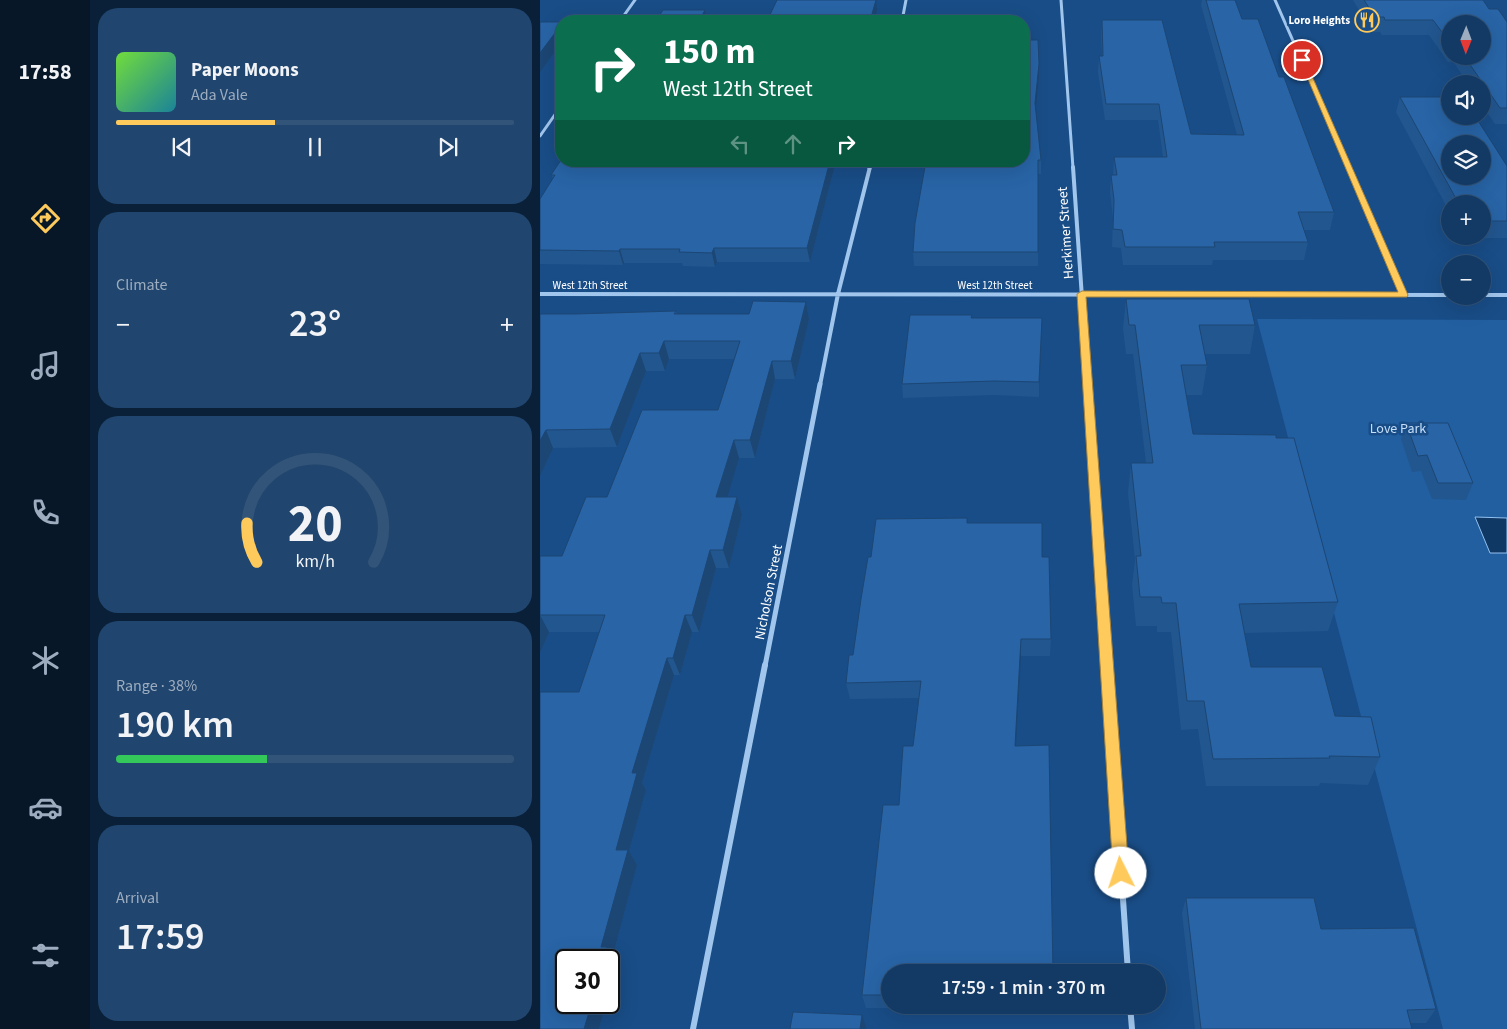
<!DOCTYPE html>
<meta charset="utf-8">
<style>
:root{--surface:#133a65;--page:#20456e;--text:#f1f3f6;--muted:#9dadbf;--line:#325479;--accent:#ffca5c}
body{margin:0;font-family:"Source Sans 3",sans-serif;background:var(--page);color:var(--text);height:100vh;display:flex;flex-direction:column;font-size:19px;white-space:nowrap}
*{box-sizing:border-box;margin:0}
p{font-size:16px;color:var(--muted)}
.icon{flex:none;width:28px;height:28px;fill:none;stroke:currentColor;stroke-width:2;stroke-linecap:round;stroke-linejoin:round}
.map{position:relative;flex:1;overflow:hidden}
.details{display:flex;flex-direction:column;gap:8px;padding:8px;background:#0a2038;width:450px}
.details>*{flex:none}
.hud{position:absolute;left:15px;top:15px;width:475px;height:152px;border-radius:20px;box-shadow:0 5px 20px #0002,0 0 0 1px var(--line);background:#0b6e4f;color:#fff;overflow:hidden}
.needle{width:32px;rotate:181deg}
.controls{position:absolute;left:901px;top:15px;display:grid;gap:10px}
.controls a{display:grid;place-items:center;width:50px;height:50px;border-radius:50%;background:var(--surface);box-shadow:0 5px 20px #0002,0 0 0 1px var(--line);font-size:25px}
.speed{position:absolute;left:15px;top:949px;display:flex;gap:10px;font-size:25px;font-weight:700;text-align:center}
.speed>*{display:grid;place-content:center;width:65px;height:65px;border-radius:50%;background:var(--surface);box-shadow:0 5px 20px #0002,0 0 0 1px var(--line);line-height:1}
.speed .limit{border:2px solid #111;border-radius:8px;background:#fff;color:#111}
.pin{position:absolute;display:grid;place-items:center;width:42px;height:42px;color:#fff;margin:-21px;border:2px solid #fff;border-radius:50%;box-shadow:0 1px 5px #0007}
.me{position:absolute;width:55px;margin:-28px;rotate:356deg;stroke-linejoin:round;filter:drop-shadow(0 0 4px #0008)}
.turn{display:flex;align-items:center;gap:18px;height:105px;padding:0 25px;font-size:22px}
.turn .icon{width:65px;height:65px;stroke-width:2.5}
.turn b{display:block;font-size:35px;line-height:42px}
.lanes{display:flex;align-items:center;height:48px;padding:0 25px;background:#0003;justify-content:center;gap:25px;direction:ltr}
.lanes .off{opacity:.35}
.big{font-size:38px;font-weight:600;line-height:1.1}
.details .widget{flex:1;display:flex;flex-direction:column;justify-content:center;gap:8px;min-width:0;padding:0 18px;border-radius:20px;background:var(--page)}
.details .dial{align-items:center;gap:0}
.dial svg{height:130px;overflow:visible;fill:none;stroke:var(--line);stroke-width:7;stroke-linecap:round;text-anchor:middle}
.dial text{fill:var(--text);stroke:none}
.song{display:flex;align-items:center;gap:15px}
.cover{width:60px;height:60px;border-radius:8px;background:linear-gradient(135deg,hsl(100 70% 55%),hsl(190 70% 35%))}
.played{height:5px;border-radius:2px;background:linear-gradient(90deg,var(--accent) 40%,var(--line) 40%)}
.keys{display:flex;justify-content:space-around;direction:ltr}
.heat{display:flex;justify-content:space-between;align-items:center;font-size:28px;direction:ltr}
.charge{height:8px;border-radius:4px;background:linear-gradient(90deg,#34c759 38%,var(--line) 0)}
.trip{position:absolute;left:341px;top:964px;width:285px;height:50px;border-radius:25px;background:var(--surface);box-shadow:0 5px 20px #0002,0 0 0 1px var(--line);font-weight:600;line-height:50px;text-align:center}
main{display:flex;flex:1;min-height:0}
.tabs{display:flex;flex-direction:column;width:90px;justify-content:space-around;align-items:center;background:#081728;color:var(--muted)}
.tabs .icon{width:35px;height:35px}
.tabs .current{color:var(--accent)}
.tabs b{font-size:22px;color:var(--text)}
.map>svg:first-child{display:block}
</style>
<main>
<nav class="tabs">
<b>17:58</b>
<svg class="icon current" aria-label="directions" viewBox="0 0 24 24"><path d="M12 3l9 9-9 9-9-9zM9 14v-3h6M13 9l2 2-2 2"/></svg>
<svg class="icon" aria-label="music" viewBox="0 0 24 24"><path d="M9 18V5l10-2v13"/><circle cx="6" cy="18" r="3"/><circle cx="16" cy="16" r="3"/></svg>
<svg class="icon" aria-label="phone" viewBox="0 0 24 24"><path d="M5 4h4l2 5-3 2q2 4 5 5l2-3 5 2v4C11 20 4 13 5 4z"/></svg>
<svg class="icon" aria-label="climate" viewBox="0 0 24 24"><path d="M12 3v18M4 7l16 10M4 17L20 7"/></svg>
<svg class="icon" aria-label="car" viewBox="0 0 24 24"><path d="M5 17H2v-5l4-1 3-4h7l3 4 3 1v5h-3M9 17h6M6 11h13"/><circle cx="7" cy="17" r="2"/><circle cx="17" cy="17" r="2"/></svg>
<svg class="icon" aria-label="filters" viewBox="0 0 24 24"><path d="M4 7h16M4 17h16"/><circle cx="9" cy="7" r="2"/><circle cx="15" cy="17" r="2"/></svg>
</nav>
<section class="details">
<div class="widget">
<div class="song"><i class="cover"></i><div><b>Paper Moons</b><p>Ada Vale</p></div></div>
<div class="played"></div>
<div class="keys"><svg class="icon" aria-label="previous" viewBox="0 0 24 24"><path d="M18 5L8 12l10 7zM5 5v14"/></svg><svg class="icon" aria-label="pause" viewBox="0 0 24 24"><path d="M8 5v14M16 5v14"/></svg><svg class="icon" aria-label="next" viewBox="0 0 24 24"><path d="M6 5l10 7-10 7zM19 5v14"/></svg></div>
</div>
<div class="widget"><p>Climate</p>
<div class="heat"><a>−</a><b class="big">23°</b><a>+</a></div>
</div>
<div class="widget dial"><svg viewBox="0 0 100 80">
<path d="M14 69A42 42 0 1 1 86 69"/>
<path d="M14 69A42 42 0 0 1 8 45" stroke="#ffca5c"/>
<text x="50" y="56" font-size="32" font-weight="700">20</text>
<text x="50" y="72" font-size="11">km/h</text>
</svg></div>
<div class="widget"><p>Range · 38%</p><b class="big">190 km</b><div class="charge"></div></div>
<div class="widget"><p>Arrival</p><b class="big">17:59</b></div>
</section>
<div class="map">
<svg width="967" height="1029" viewBox="0 0 967 1029">
<rect width="100%" height="100%" fill="#194d87"/>
<path fill="#225fa1" d="M717,319L967,320V1029H903Z"/>
<path fill="#103865" stroke="#93c1ef" d="M935,517L967,518V553H950Z"/>
<g fill="none" stroke-linecap="round" stroke-linejoin="round">
<path stroke="#a1c6ed" stroke-width="3" d="M521,0L533,168
M735,0L809,168
M80,21L95,0
M362,21L366,0
M0,136L21,106
M329,168L331,161"/>
<path stroke="#a1c6ed" stroke-width="4" d="M533,167L548,385
M808,167L864,295
M0,294L910,295
M942,295H967
M280,385L298,294L330,167"/>
<path stroke="#a1c6ed" stroke-width="5" d="M547,384L567,666
M225,666L280,384"/>
<path stroke="#a1c6ed" stroke-width="6" d="M567,665L588,972
M590,1005L592,1029
M153,1029L225,665"/>
</g>
<path fill="#22568f" fill-rule="evenodd" d="M662,0H695L702,19L739,77L794,212L790,230H764L768,242L764,260H673L672,265H583L581,248L572,247L573,218L570,192L571,175H573L574,157H623L618,120H565L558,72L559,56H562L561,35L562,20L651,134L697,135L661,5Z
M813,0H943L949,9L967,22V124H955L942,105V84H928L913,61L908,62L889,35H842L840,32H832ZM910,24L942,56H910Z
M499,77L495,109L501,160V174H498V266H374L373,252Z
M860,97L967,166V238H923L922,236H942V204H910V213L856,112Z
M296,161L270,262H177L175,267L143,266L142,263H84L83,265L0,264V199L13,178L11,175Z
M586,299L715,325L710,354H665L667,365L662,395H646L653,434L736,438L798,602L788,631L705,633L711,667L795,716L840,757L828,785L780,783L779,786H666L658,729L641,730L631,632H617V626H596L592,585L595,560L588,493L591,463H606L593,354H586L583,328Z
M213,301L266,302L269,319L255,379H235L215,458H199L187,497H197L202,515L189,568H176L159,632H152L140,675H134L102,783L106,790L89,851L97,865L73,955L77,961L69,993V960H26V1002H66L59,1029H0V692H39L59,632H9L0,653V556H22L46,497H67L102,410H178L195,359H129L125,371H106L77,447L13,448L0,476V314H35L136,311L137,314H209Z
M432,318L502,332L499,397L454,395L363,398L362,384Z
M866,423L933,483L926,500L892,499L881,471L872,472L861,439Z
M427,518V523L502,557L511,639L510,656H481L350,972V1005H513L512,1009L326,1008L322,995L359,805L373,746L379,698L310,699L306,683L313,655L331,557Z
M646,898L781,929L896,1009L886,1023H871L872,1029H655L642,913Z"/>
<path fill="#1c4674" d="M333,0H337L336,2L337,10L334,21H330Z
M165,10L167,21H159Z
M21,25V43L0,72V53Z
M499,64V77L495,116V103Z
M290,161H296L270,262L267,248Z
M174,248L177,262L175,267L172,253Z
M80,249L84,263L83,265L79,251Z
M266,302L269,319L255,379L251,361Z
M502,318V332L499,397V382Z
M124,341L129,359L125,371L119,353Z
M100,353L106,371L77,447L70,429Z
M232,361L235,379L215,458L210,440Z
M6,430L13,448L0,476V441Z
M194,440L199,458L182,515L176,497Z
M197,497L202,515L189,568L183,550Z
M170,550L176,568L159,632L152,615Z
M0,615L9,632L0,653Z
M145,615L152,632L140,675L133,658Z
M481,639V656L475,762V746Z
M127,658L134,675L102,783L106,790L89,851L97,865L73,955L77,961L69,993V960H63L61,947L76,850L92,773Z
M52,1002H66L59,1029H44Z
M322,1015L326,1027V1029H320Z"/>
<path fill="#2864a6" stroke="#1c4674" fill-rule="evenodd" d="M237,0H336L330,21H116L123,10H165L159,21H227Z
M666,0H695L702,19H718L739,77H744L794,212H758L768,242H674L675,247H585L582,230L573,229L574,200L571,175H577L574,157H627L619,104H566L559,56H563L562,20H622L651,134L704,135Z
M824,0H943L949,9H958L967,22V108H960L924,56H942V24H910V43L893,20H845L844,17H835Z
M0,22H21V25L0,53Z
M484,40H498L499,64L495,103L501,160H498V252H373L375,223L386,161H484Z
M860,97H910V116H935L967,166V221H942V204H919ZM910,144H942V176H910Z
M21,160V161H290L267,248H174L172,253L139,252L140,249H80L79,251L0,250V199L15,175H11Z
M586,299H709L715,325H659L667,365H641L653,434L736,435V438H754L798,602L699,604L711,667H782L795,716L831,717L840,757L789,756L790,758L673,759L664,701H647L636,603H622L621,597H600L596,556H601L591,463H613L595,325H589Z
M213,301L266,302L251,361H232L210,440H194L176,497H197L183,550H170L152,615H145L133,658H127L92,773H97L76,850H88L61,947H67L63,960H26V1002H52L44,1029H0V692H39L65,615H0V556H22L46,497H67L102,410H178L200,341H124L119,353H100L70,429L6,430L0,441V314H35L136,311L134,314H209Z
M370,315H432L431,318H502L499,382L454,381L362,384Z
M866,423H908L933,483H898L887,455L878,456Z
M427,518V523H502V557H509L511,639H481L475,746L509,745L513,972H350V995H322L343,805H359L363,746H373L381,681L306,683L309,655H313L321,599L328,557H331L336,519Z
M646,898H774L781,929L874,928L896,1009L867,1010L872,1029H661Z
M253,1012L322,1015L320,1029H250Z"/>
<path fill="#ffca5c" stroke="#a6833c" d="M759,58L765,60L868,295L867,297H546L589,873L586,878L581,880L576,878L573,873L537,294L542,291L858,292Z"/>
<defs>
<g id="restaurant-ring" transform="scale(1.25)"><circle r="9.5" fill="#194d87" stroke="#ffca5c" stroke-width="1.5"/><path d="M-5-6h1v4h1v-4h1v4h1v-4h1v5L-1.5 .5V6h-2V.5L-5-1ZM5-6V6H3V1.5H1.5Q1.5-4 5-6Z" fill="#ffca5c"/></g>
</defs>
<g fill-rule="evenodd">
<use href="#restaurant-ring" x="827" y="20"/>
</g>
<g text-anchor="middle" stroke-width="5" stroke-linejoin="round" paint-order="stroke">
<g font-size="11" font-weight="bold" fill="#fff" stroke="#194d87" text-anchor="end">
<text x="810" y="24">Loro Heights</text>
</g>
<g font-size="11" fill="#fff" stroke="#194d87">
<text x="50" y="289">West 12th Street</text>
<text x="455" y="289">West 12th Street</text>
</g>
<g font-size="14" fill="#fff" stroke="#194d87">
<text transform="translate(525 233) rotate(-94)" y="5">Herkimer Street</text>
<text transform="translate(228 592) rotate(-79)" y="5">Nicholson Street</text>
</g>
<g font-size="14" fill="#c6dff9" stroke="#194d87">
<text x="858" y="433">Love Park</text>
</g>
</g>
</svg>
<div class="controls">
<a><svg class="needle" viewBox="-14 -14 28 28"><path d="M0-13l5 13h-10z" fill="#e53935"/><path d="M0 13l5-13h-10z" fill="#9dadbf"/></svg></a>
<a><svg class="icon" aria-label="sound" viewBox="0 0 24 24"><path d="M4 9h4l5-4v14l-5-4H4zM17 9q2 3 0 6"/></svg></a>
<a><svg class="icon" aria-label="layers" viewBox="0 0 24 24"><path d="M12 4l9 5-9 5-9-5zM3 14l9 5 9-5"/></svg></a>
<a>+</a>
<a>−</a>
</div>
<div class="speed"><div class="limit">30</div></div>
<div class="pin" style="left:762px;top:60px;background:#d93025"><svg class="icon" aria-label="arrive" viewBox="0 0 24 24"><path d="M6 21V4h12l-3 4 3 4H6"/></svg></div>
<svg class="me" style="left:581px;top:873px" viewBox="-20 -20 40 40"><circle r="19" fill="#fff"/><path d="M0-13L10 11 0 6-10 11z" fill="#ffca5c"/></svg>
<div class="trip">17:59 · 1 min · 370 m</div>
<div class="hud">
<div class="turn"><svg class="icon" aria-label="right" viewBox="0 0 24 24"><path d="M7 20v-9h11M14 6l5 5-5 5"/></svg><div><b>150 m</b>West 12th Street</div></div>
<div class="lanes"><svg class="icon off" aria-label="left" viewBox="0 0 24 24"><path d="M17 20v-9H6M10 6l-5 5 5 5"/></svg><svg class="icon off" aria-label="ahead" viewBox="0 0 24 24"><path d="M12 20V5M6 11l6-6 6 6"/></svg><svg class="icon" aria-label="right" viewBox="0 0 24 24"><path d="M7 20v-9h11M14 6l5 5-5 5"/></svg></div>
</div>
</div>
</main>
